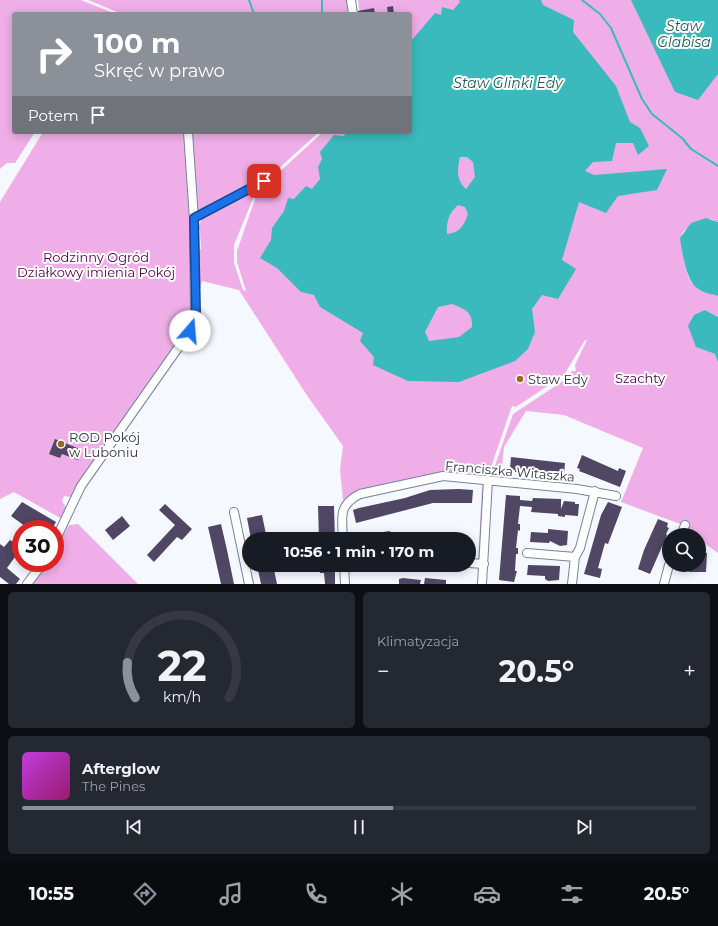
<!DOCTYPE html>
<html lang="pl">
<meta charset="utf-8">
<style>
:root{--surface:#171b24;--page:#242831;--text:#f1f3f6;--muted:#9ea1a6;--line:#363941;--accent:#8c9099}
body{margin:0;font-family:Montserrat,sans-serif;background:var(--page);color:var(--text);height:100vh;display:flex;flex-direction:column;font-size:15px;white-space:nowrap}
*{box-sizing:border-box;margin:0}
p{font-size:13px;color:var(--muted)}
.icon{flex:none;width:22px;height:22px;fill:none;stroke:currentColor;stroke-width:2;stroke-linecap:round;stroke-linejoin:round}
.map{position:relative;height:584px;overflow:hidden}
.panel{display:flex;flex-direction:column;gap:8px;padding:8px;background:#0d0f14;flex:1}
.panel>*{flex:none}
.top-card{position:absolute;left:12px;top:12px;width:400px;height:122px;border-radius:4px;box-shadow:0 2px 10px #0003;background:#8c9099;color:#fff;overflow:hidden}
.fabs{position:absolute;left:662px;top:528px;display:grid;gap:8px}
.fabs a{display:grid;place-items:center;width:44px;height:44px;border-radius:50%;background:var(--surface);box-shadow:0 2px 10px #0003;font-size:20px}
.speed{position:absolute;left:12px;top:520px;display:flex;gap:8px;font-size:20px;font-weight:700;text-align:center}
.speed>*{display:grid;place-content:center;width:52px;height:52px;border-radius:50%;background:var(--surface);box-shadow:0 2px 10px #0003;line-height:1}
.speed .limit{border:6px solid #d22;background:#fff;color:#111}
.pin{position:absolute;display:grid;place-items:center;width:34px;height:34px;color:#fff;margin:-17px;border-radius:8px;box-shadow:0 2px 6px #0006}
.me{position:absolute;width:44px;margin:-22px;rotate:18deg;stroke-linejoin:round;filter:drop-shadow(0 0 3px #0008)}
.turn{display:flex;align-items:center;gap:14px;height:84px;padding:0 16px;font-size:18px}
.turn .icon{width:52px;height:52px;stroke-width:2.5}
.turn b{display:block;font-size:28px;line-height:34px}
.then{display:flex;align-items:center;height:38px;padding:0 16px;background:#0003;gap:8px;font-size:15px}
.big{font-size:30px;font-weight:700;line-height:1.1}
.panel .tile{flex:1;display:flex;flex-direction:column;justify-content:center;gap:6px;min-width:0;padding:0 14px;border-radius:6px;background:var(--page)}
.panel .dial{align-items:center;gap:0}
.dial svg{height:104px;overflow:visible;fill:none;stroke:var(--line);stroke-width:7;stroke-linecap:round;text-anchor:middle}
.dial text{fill:var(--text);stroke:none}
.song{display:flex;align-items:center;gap:12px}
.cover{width:48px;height:48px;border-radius:6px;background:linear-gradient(135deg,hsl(290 70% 55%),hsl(320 70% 35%))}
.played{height:4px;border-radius:2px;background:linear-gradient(90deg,var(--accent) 55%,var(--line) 55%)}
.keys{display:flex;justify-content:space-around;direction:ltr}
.heat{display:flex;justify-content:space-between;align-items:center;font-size:22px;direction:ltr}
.panel .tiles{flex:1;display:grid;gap:8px;grid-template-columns:1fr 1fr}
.tile:last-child{grid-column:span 2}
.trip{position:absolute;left:242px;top:532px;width:234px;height:40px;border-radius:20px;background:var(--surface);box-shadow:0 2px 10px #0003;font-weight:700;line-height:40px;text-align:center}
.dock{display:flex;height:64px;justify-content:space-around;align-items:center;background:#090b0e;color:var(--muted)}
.dock .icon{width:28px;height:28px}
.dock .active{color:var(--accent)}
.dock b{font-size:18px;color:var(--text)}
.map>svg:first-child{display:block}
</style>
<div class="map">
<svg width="718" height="584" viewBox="0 0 718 584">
<rect width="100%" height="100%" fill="#f5f9ff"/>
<path fill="#efaee7" d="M0,0H81L116,14H14V132H35L15,163H7L0,169Z
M88,0H347L348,14H122Z
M358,0H718V222L711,219C703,222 689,225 683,232C678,238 686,275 691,282C698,291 708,293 718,296V317L705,310L696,347L715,354L718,363V553L699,539V535H694L680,524L621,502L643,448L564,415L526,411L504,447L501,478L491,477L513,414L563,381L572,371H576L575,365L587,340H585L564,375L516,407L512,406L488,476L461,475L354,493L343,500L340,469L343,446L306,394L239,290L202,281L198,298L197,250L201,249L200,229H198L202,218L246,192L254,196L234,245V263L243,290L246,291L237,262V251L255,199L265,185L323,132H410V14H360Z
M43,132H184L191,220L193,284L191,323L104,447L98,453L71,497L64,496L62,501L67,509L62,519L14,492L0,499V202Z
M190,132H319L265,181L260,179L245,189L202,212L197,210Z
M483,485L482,558L478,562L482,486Z
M78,524L138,584H32L47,563H55V549L69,525Z"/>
<path fill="#3ababc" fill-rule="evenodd" d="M459,0H541L543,5L574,20L573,32L616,86L630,122L640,128L649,146L638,155L633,143H616L612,161L593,162L585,171L594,175L667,169L657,190L618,196L606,213L579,202L562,260L576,269L558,299L542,295L532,309L535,332L528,349L515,361L459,382L408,381L373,365L374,357L360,341L363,333L320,307L314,295L301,292L277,268L260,258L271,240L272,228L284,211L288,198L294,199L306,186L312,189L320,179L318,167L322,159L320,152L334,135L344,136L346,132H410L411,41L435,13L441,15L442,7L453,10L460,2ZM460,157H467L473,162L475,177L466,189C456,180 457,169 460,157ZM458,205L465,207L468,214C464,225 460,233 447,234C446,222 449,213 458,205ZM452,304C465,309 473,312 472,327L459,337L429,341L425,332L438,307Z
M631,0H718V74L698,100L675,92Z
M706,218L718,222V296C711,294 703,293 697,288C686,281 682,251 680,238L691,223Z
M705,310L718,317V363L715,354L696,347L688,326L694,315Z"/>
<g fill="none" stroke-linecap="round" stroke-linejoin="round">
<path stroke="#3ababc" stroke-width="2" d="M249,0L254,14
M582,0L600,14L611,28L642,99L652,114L682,138L691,149L718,166
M322,14V0"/>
</g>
<path fill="#4f4763" d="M393,6L394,14H388L387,7Z
M374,8L375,14H358V11Z
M55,439L82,450L78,460L62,454L60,458L49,454Z
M582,455L618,471L619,468L626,471L620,487L579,471L580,469L577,468Z
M511,457L565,463L564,474H560L559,476L515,472V470L510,469Z
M459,489L473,490L472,503H433L356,523L353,510L359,508L405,498L430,490Z
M506,495L520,496V500L532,501L533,498L561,499V509L564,501L575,502V504H579L578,516L565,515V517L558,516V514L531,512L532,507L520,506L518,524H520V531L518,530L516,548H518V554H516L515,571H517L514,582L499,580Z
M22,502L56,522L52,529H38L32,525L29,529L11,516Z
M608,502L622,507L608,544L605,543L598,568L602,569L600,578L584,574L601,515Z
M165,504L192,529L182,540L177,537L154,562L147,555L175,525L159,510Z
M318,506H334L335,539H319Z
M262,515L267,539H251L247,518Z
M122,516L130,526L113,540L105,530Z
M658,519L668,523L667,527L669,528L666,534L667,535L650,574L638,569L644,550Z
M221,524L227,550L234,584H221L212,544L208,527Z
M548,529L568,531L567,545L560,546L550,541L549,543L530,542L531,532L548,533Z
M390,531L391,539H362V535Z
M417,532L430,533L429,539H403V533L417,534Z
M21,535V562L15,557L7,568L20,579L16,584H9L0,577V544L4,547L10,540L15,543Z
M699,552L707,553L706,572H689V565H699Z
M257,565H273L277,584H261Z
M320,565H335V584H325L324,573H320Z
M528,565L560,566L559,580L548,581L545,579V576L527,575Z
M403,578L421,580L420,584H399V579Z
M425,578L446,580V584H424Z"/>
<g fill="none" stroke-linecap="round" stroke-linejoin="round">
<g stroke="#74839f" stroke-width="5.5">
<path id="lane" d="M194,218L260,182H266"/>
</g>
<g stroke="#74839f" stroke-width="10">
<path id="street" d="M351,0L353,14
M234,512L249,584
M681,535L685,525
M343,539C342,517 338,505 360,494L443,476L577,489L616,496
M55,541L81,486L190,331L195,319L194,219L188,132
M527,553L575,557
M469,563L484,564
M344,565L345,584
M345,568L363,565
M27,584L43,563
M482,584L488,480
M572,584L575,557L580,548L595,491
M664,584L669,565"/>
</g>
<use href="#lane" stroke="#fff" stroke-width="4"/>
<use href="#street" stroke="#fff" stroke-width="8"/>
</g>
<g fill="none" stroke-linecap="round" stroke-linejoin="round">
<g stroke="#114b97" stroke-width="10">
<path id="route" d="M190,331L195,320L196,312L194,218L264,181"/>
</g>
<use href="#route" stroke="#1a73e8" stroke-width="7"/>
</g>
<g fill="#9c681f" stroke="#fff" stroke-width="1.5">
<circle cx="520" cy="379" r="4"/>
<circle cx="61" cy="444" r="4"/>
</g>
<g text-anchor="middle" stroke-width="4" stroke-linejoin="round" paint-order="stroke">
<g font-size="13" fill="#4e004b" stroke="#fff">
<text x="96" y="262">Rodzinny Ogród<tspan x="96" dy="15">Działkowy imienia Pokój</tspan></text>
<text x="640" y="383">Szachty</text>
</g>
<g font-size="13" fill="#2e3440" stroke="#fff" text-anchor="start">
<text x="528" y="384">Staw Edy</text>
<text x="69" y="442">ROD Pokój<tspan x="69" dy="15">w Luboniu</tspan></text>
</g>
<g font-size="13" fill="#2e3440" stroke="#fff">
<text transform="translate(510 471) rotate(5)" y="5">Franciszka Witaszka</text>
</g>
<g font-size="14" font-style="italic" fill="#245859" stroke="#fff">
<text x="684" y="31">Staw<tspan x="684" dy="16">Glabisa</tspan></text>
<text x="508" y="88">Staw Glinki Edy</text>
</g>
</g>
</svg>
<div class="fabs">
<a><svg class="icon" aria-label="search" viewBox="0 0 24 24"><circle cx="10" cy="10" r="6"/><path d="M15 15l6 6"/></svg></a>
</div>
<div class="speed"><div class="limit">30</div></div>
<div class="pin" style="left:264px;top:181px;background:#d93025"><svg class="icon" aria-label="arrive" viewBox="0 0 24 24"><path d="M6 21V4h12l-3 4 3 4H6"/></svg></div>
<svg class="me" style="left:190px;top:331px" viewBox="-20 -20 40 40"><circle r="19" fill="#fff"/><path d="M0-13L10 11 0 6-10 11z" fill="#1a73e8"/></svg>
<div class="trip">10:56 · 1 min · 170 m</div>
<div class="top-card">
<div class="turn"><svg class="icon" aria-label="right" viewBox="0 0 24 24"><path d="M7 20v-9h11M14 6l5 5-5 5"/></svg><div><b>100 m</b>Skręć w prawo</div></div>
<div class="then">Potem<svg class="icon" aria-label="arrive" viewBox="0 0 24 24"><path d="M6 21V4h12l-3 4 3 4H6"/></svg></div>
</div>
</div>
<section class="panel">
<div class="tiles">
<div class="tile dial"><svg viewBox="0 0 100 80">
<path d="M14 69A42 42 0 1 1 86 69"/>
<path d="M14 69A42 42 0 0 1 8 42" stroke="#8c9099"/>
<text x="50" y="56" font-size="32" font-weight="700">22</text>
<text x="50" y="72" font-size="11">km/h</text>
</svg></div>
<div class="tile"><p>Klimatyzacja</p>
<div class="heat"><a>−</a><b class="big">20.5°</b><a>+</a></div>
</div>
<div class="tile">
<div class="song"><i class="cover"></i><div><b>Afterglow</b><p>The Pines</p></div></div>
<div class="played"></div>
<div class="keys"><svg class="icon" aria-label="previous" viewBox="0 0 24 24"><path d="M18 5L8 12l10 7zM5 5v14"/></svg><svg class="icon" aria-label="pause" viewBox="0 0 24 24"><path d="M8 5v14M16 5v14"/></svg><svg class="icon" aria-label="next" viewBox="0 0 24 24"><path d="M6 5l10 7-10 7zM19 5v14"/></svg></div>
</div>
</div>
</section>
<nav class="dock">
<b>10:55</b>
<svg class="icon active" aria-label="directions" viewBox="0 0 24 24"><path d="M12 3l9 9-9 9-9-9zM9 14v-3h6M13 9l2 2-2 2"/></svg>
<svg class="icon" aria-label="music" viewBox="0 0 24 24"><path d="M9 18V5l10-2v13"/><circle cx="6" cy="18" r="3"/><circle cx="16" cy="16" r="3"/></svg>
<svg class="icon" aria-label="phone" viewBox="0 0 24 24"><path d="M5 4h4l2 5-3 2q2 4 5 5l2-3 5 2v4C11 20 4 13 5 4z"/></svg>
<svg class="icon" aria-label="climate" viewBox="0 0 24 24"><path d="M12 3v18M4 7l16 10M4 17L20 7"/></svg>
<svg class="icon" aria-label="car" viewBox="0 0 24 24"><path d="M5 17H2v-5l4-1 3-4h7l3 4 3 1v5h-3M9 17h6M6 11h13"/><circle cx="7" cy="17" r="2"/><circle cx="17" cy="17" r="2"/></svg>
<svg class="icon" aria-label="filters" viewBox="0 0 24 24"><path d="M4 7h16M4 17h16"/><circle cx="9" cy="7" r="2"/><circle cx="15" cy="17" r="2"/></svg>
<b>20.5°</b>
</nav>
